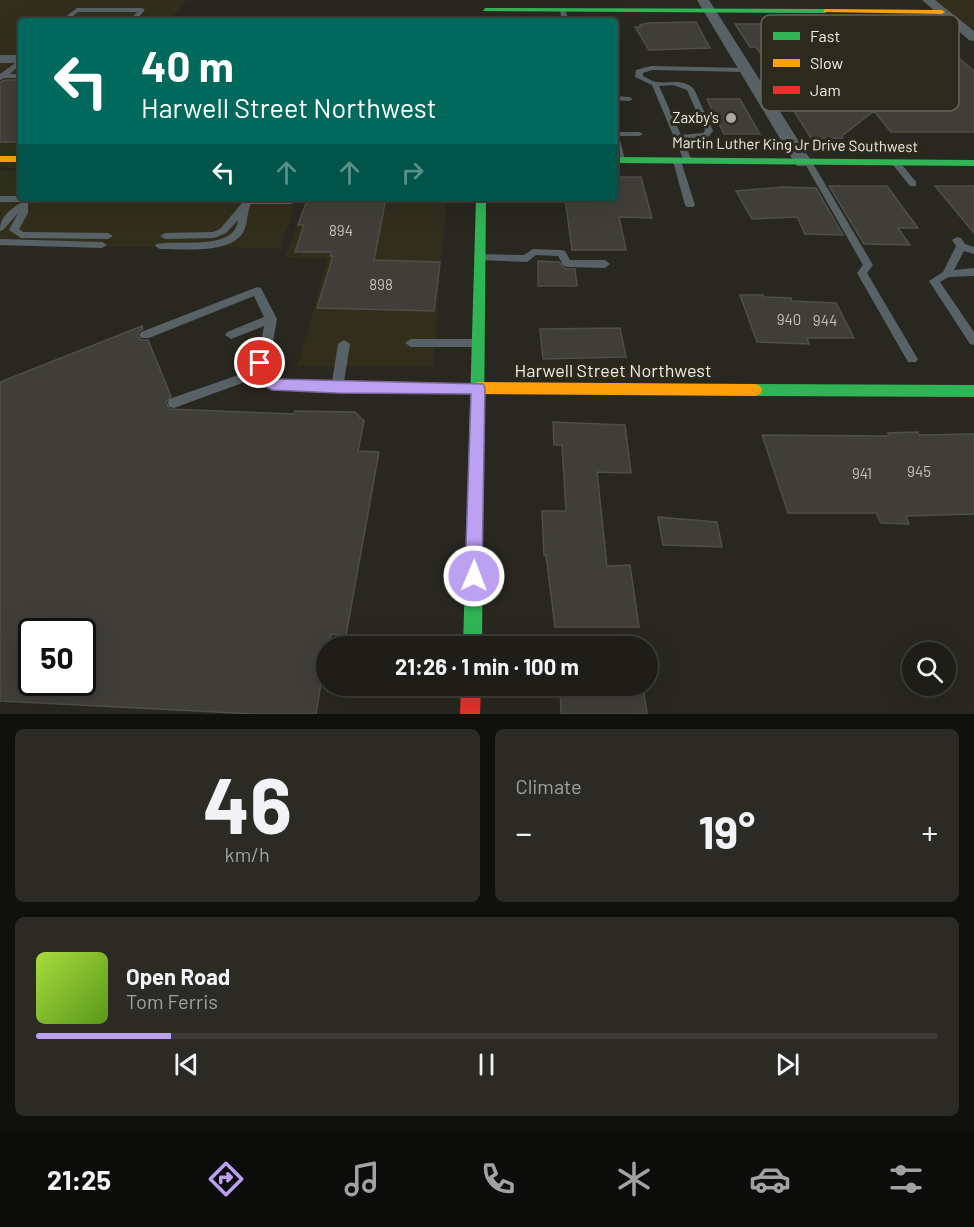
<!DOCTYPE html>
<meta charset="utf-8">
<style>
:root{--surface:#1e1d18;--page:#2b2a25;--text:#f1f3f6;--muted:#a1a2a2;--line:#3c3b37;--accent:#bca0f2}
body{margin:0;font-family:Barlow,sans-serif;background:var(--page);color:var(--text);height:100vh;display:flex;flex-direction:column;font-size:22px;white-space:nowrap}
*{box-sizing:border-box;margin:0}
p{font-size:20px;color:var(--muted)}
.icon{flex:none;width:33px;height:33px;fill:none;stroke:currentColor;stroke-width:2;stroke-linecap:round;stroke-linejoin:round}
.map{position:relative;height:714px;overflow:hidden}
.side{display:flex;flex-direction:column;gap:15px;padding:15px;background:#10100d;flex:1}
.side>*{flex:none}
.banner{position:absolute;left:18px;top:18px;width:600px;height:183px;border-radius:6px;box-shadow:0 6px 24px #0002,0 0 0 2px var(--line);background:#00695c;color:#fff;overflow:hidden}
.controls{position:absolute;left:902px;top:642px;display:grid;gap:12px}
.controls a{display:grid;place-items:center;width:54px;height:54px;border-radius:50%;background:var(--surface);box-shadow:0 6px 24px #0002,0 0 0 2px var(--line);font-size:30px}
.speed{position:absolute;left:18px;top:618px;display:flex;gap:12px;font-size:30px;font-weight:700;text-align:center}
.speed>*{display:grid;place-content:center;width:78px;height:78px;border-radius:50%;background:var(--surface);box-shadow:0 6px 24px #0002,0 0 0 2px var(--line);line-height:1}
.speed .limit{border:3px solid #111;border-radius:9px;background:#fff;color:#111}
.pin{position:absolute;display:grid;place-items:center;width:51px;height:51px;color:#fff;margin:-26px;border:3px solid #fff;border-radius:50%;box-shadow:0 2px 6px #0007}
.me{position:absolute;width:66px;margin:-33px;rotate:1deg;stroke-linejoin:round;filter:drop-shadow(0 0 4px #0008)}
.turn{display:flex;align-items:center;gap:21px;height:126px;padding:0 24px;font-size:27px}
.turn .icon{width:78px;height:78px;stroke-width:2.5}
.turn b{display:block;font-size:42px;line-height:51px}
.lanes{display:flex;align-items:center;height:57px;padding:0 24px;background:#0003;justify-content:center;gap:30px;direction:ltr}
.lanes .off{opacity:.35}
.big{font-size:45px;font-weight:700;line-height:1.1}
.side .widget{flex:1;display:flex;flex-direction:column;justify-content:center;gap:9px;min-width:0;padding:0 21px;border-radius:9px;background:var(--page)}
.side .dial{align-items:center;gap:0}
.dial b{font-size:78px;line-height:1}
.song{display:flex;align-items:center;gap:18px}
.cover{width:72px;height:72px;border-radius:9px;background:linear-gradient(135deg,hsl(80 70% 55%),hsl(90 70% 35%))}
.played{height:6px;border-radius:3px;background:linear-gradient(90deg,var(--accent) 15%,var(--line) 15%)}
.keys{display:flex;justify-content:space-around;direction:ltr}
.heat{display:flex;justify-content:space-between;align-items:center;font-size:33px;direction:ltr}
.side .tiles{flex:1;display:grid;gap:15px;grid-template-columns:1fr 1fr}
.widget:last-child{grid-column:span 2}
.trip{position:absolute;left:316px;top:636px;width:342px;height:60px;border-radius:30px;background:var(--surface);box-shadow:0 6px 24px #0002,0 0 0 2px var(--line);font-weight:700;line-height:60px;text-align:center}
.dock{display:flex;height:96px;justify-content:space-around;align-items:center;background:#0c0c0a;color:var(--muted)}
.dock .icon{width:42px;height:42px}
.dock .on{color:var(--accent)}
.dock b{font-size:27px;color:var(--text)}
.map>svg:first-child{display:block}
</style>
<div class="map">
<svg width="974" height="714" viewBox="0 0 974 714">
<rect width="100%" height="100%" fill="#282720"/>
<path fill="#312e1c" d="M0,0H187L169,21H21V169L0,167Z
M928,0H974V37Z
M0,171H21V198H297L281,248L0,246Z
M306,198H447L433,366H298L327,259L285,257Z"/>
<path fill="#3f3e38" stroke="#4f4e48" stroke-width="1.5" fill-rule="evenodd" d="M696,22L710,48L649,50L635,27H641L640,25L648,23Z
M735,24H805L866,84L941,86L876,24H918L974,71V132H891L874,111L842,136L843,138H811L780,89H786L756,47H750Z
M5,80H21V142H0V82Z
M707,99H740L760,134H724Z
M615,177H641L652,218L619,217L626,250H572L565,198L615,200Z
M829,186H887L918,228H898L910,245L864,244Z
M935,186H974V233Z
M783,187L816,188L843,235L805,234L797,217L752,219L736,191Z
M308,198H386L374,260L440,262L434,311L317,308L333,256H330L331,252H295L304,225H298Z
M538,261L559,262L566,269H575L577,286H538Z
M740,295H763L764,297L791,298L792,301L836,303L854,338H807L809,344L757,342Z
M142,326L143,329L139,331L137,336L141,340H148L171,396L166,402L169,409L294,414L295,411L355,412L364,421L358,451L379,452L346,635L331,634L329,646H327L316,714H255L0,701V382ZM32,632H82V682H32Z
M620,328L626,357L543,359L540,329Z
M553,422L625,425L631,473L597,472L607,566L630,565L639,627H555L546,555H544L542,511H566L562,445H554Z
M918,432L919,435L974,434V514L906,516L909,524L881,523L876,513H788L762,435L890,436L888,433Z
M658,517L717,522L722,547L663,545Z
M560,686H643L647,714H561Z"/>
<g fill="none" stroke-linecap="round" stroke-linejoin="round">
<path fill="#586266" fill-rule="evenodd" d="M77,8H142L145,10L135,21H129L137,12H78L67,21H60Z
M563,8L566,10L568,21H562L560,10Z
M21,59V64L10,74H21V78H4L0,80V74Z
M651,66L745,68L749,70L745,72L652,70L643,73V76C647,78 652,81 656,82C671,84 682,78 694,89L713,131L708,137L683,140L692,161L691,163L684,161L652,85L635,77L636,70ZM673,85L687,90L705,131L703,133L681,135L659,86Z
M615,96L629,97L633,99L629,101L615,100Z
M615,132H639L643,134L639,136H619L625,160L621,163L617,160Z
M677,158L681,161L695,205L693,207H687L685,205L673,161Z
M808,159L812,162L873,265L867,273L916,356L918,359L916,362H908L857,273L863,265L804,162Z
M896,160L899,161L916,182V186H910L893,165V161Z
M0,196H21V198H291L296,201L291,204H251C246,213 249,224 242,234C228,254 182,249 160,249L155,246L156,244C178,239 235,252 238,220L226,233L214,238L165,239L160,236L165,233L213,232L220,229L242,203L28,202V213L19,229L23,232L108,233L113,236L108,239L21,238L9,230L18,213L3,230L0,231C0,216 10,210 22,202H0Z
M957,237L961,238L965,244L974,247V254L964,251L954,270L974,268V276L949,277L940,282L974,332V345L970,344L929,281L943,272L956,246L952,240Z
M0,239L102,242L107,245L102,248L0,245Z
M533,249L561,250L565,251L570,260H605L610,264L605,268L567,267L563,265L558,256L536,255L527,262L479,260L474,257L479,254L524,255Z
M257,287L261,288L277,319L271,353L261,372L274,379L332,382L338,344L344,340L350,344L344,382L475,383L479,384L481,388L479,392L475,393L337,392L272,389L253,379L174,408L169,407L168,403L169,399L250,371L259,353L264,326L231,339L225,335L227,332L264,317L254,296L149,338H141L139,335L141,332Z
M411,339H477L483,343L477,347H411L405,343Z"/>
<path fill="#586266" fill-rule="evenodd" d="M697,0H709L812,162L809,166H797L794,162Z
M922,0H935L974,31V41L969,40Z
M0,55H21V63H0Z"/>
<path fill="#30b455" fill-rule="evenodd" d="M485,8L825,9L828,11L825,13L483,11Z
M615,157L974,160V166L615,163Z
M476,198H486L482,646H463Z
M755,384L974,385V397L755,396L750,394L748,390L750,386Z"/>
<path fill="#ff9f0a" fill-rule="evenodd" d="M825,9L942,10L945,12L942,14L823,12Z
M0,156H21V162H0Z
M478,382L755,384L760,386L762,390L760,394L755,396L478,394L473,392L471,388L473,384Z"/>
<path fill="#e5322d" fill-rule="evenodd" d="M461,686H481L480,714H460Z"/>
</g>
<path fill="#bca0f2" stroke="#7a689d" stroke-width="1.5" d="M260,358L267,363L262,372L274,379L483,384L485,388L482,576L480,582L474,585L467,582L465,576L471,394L337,393L272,390L249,378L247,374L255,360Z"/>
<circle fill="#aaa9a1" stroke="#2b2a1c" stroke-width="2" cx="731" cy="118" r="6"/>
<g text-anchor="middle" stroke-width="6" stroke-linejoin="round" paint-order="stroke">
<g font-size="15" fill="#f0efe6" stroke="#2b2a1c" text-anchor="end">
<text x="719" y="123">Zaxby's</text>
</g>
<g font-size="15" fill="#f0efe6" stroke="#2b2a1c">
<text transform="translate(795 145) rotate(1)" y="5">Martin Luther King Jr Drive Southwest</text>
</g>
<g font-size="15" fill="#c4c3ba">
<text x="341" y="236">894</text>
<text x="381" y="290">898</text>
<text x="789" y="325">940</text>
<text x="825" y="326">944</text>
<text x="919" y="477">945</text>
<text x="862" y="479">941</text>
</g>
<g font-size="18" fill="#f0efe6" stroke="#2b2a1c">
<text x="613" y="377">Harwell Street Northwest</text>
</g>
</g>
<rect x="761" y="15" width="198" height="96" rx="9" fill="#2b2a1c" stroke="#666559" stroke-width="1.5"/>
<rect x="773" y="32" width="27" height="8" fill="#30b455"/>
<rect x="773" y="59" width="27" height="8" fill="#ff9f0a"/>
<rect x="773" y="86" width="27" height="8" fill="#e5322d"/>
<g font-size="16" fill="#f0efe6">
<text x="810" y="42">Fast</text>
<text x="810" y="69">Slow</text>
<text x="810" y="96">Jam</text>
</g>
</svg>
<div class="controls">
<a><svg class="icon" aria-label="search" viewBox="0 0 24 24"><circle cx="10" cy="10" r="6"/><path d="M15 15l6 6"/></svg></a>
</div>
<div class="speed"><div class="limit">50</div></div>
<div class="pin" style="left:260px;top:363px;background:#d93025"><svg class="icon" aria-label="arrive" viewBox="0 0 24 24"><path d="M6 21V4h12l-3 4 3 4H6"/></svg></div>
<svg class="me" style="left:474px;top:576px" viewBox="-20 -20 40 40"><circle r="17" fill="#bca0f2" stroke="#fff" stroke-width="3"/><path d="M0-11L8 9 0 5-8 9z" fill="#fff"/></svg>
<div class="trip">21:26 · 1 min · 100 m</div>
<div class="banner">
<div class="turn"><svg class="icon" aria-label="left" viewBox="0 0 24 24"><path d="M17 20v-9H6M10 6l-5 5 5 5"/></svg><div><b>40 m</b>Harwell Street Northwest</div></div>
<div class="lanes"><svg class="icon" aria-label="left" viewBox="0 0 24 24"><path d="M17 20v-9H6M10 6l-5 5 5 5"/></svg><svg class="icon off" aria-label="ahead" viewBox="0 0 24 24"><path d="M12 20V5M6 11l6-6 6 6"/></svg><svg class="icon off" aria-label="ahead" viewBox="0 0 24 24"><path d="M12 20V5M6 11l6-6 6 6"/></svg><svg class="icon off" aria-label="right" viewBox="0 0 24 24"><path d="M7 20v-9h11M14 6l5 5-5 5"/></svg></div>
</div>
</div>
<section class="side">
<div class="tiles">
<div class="widget dial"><b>46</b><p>km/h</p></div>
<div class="widget"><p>Climate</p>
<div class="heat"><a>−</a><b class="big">19°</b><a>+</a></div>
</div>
<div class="widget">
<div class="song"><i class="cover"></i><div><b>Open Road</b><p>Tom Ferris</p></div></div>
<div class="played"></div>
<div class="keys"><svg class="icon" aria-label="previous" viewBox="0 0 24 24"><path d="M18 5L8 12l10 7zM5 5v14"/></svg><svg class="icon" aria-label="pause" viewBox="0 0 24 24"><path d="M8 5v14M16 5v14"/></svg><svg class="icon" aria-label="next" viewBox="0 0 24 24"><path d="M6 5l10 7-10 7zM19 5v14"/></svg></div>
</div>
</div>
</section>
<nav class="dock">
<b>21:25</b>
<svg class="icon on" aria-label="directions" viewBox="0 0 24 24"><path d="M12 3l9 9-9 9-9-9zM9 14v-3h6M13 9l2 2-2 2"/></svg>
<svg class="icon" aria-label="music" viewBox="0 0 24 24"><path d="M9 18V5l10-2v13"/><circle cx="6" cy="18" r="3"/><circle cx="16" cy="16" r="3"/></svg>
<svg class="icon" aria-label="phone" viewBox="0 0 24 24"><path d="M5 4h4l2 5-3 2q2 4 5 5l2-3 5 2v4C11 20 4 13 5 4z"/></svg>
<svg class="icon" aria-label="climate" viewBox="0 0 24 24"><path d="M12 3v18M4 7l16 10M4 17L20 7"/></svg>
<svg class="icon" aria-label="car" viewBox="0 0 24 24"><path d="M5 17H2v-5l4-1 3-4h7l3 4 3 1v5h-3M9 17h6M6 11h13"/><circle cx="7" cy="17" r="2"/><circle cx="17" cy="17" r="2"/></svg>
<svg class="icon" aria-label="filters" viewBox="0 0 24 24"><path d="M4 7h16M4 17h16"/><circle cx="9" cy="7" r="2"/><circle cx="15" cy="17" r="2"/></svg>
</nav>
